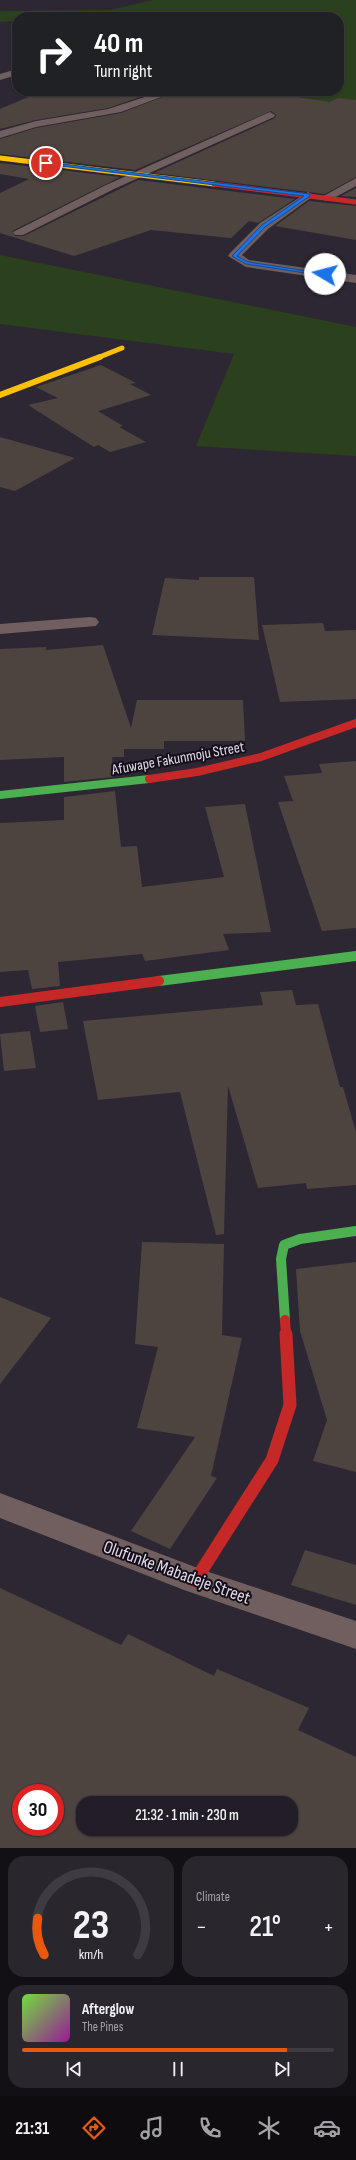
<!DOCTYPE html>
<meta charset="utf-8">
<style>
:root{--surface:#221d26;--page:#2a262e;--text:#f1f3f6;--muted:#a2a2a7;--line:#3f3b43;--accent:#ea580c}
body{margin:0;font-family:"Sofia Sans Condensed",sans-serif;background:var(--page);color:var(--text);height:100vh;display:flex;flex-direction:column;font-size:15px;white-space:nowrap}
*{box-sizing:border-box;margin:0}
p{font-size:13px;color:var(--muted)}
.icon{flex:none;width:22px;height:22px;fill:none;stroke:currentColor;stroke-width:2;stroke-linecap:round;stroke-linejoin:round}
.map{position:relative;height:1848px;overflow:hidden}
.details{display:flex;flex-direction:column;gap:8px;padding:8px;background:#131015;flex:1}
.details>*{flex:none}
.banner{position:absolute;left:12px;top:12px;width:332px;height:84px;border-radius:16px;box-shadow:0 1px 3px #0004,0 0 0 1px var(--line);background:#202124;color:#fff;overflow:hidden}
.speed{position:absolute;left:12px;top:1784px;display:flex;gap:8px;font-size:20px;font-weight:700;text-align:center}
.speed>*{display:grid;place-content:center;width:52px;height:52px;border-radius:50%;background:var(--surface);box-shadow:0 1px 3px #0004,0 0 0 1px var(--line);line-height:1}
.speed .limit{border:6px solid #d22;background:#fff;color:#111}
.pin{position:absolute;display:grid;place-items:center;width:34px;height:34px;color:#fff;margin:-17px;border:2px solid #fff;border-radius:50%;box-shadow:0 1px 4px #0007}
.me{position:absolute;width:44px;margin:-22px;rotate:278deg;stroke-linejoin:round;filter:drop-shadow(0 0 3px #0008)}
.turn{display:flex;align-items:center;gap:14px;height:84px;padding:0 16px;font-size:18px}
.turn .icon{width:52px;height:52px;stroke-width:2.5}
.turn b{display:block;font-size:28px;line-height:34px}
.big{font-size:30px;font-weight:600;line-height:1.1}
.details .tile{flex:1;display:flex;flex-direction:column;justify-content:center;gap:6px;min-width:0;padding:0 14px;border-radius:16px;background:var(--page)}
.details .dial{align-items:center;gap:0}
.dial svg{height:104px;overflow:visible;fill:none;stroke:var(--line);stroke-width:7;stroke-linecap:round;text-anchor:middle}
.dial text{fill:var(--text);stroke:none}
.song{display:flex;align-items:center;gap:12px}
.cover{width:48px;height:48px;border-radius:6px;background:linear-gradient(135deg,hsl(100 70% 55%),hsl(300 70% 35%))}
.played{height:4px;border-radius:2px;background:linear-gradient(90deg,var(--accent) 85%,var(--line) 85%)}
.keys{display:flex;justify-content:space-around;direction:ltr}
.heat{display:flex;justify-content:space-between;align-items:center;font-size:22px;direction:ltr}
.details .tiles{flex:1;display:grid;gap:8px;grid-template-columns:1fr 1fr}
.tile:last-child{grid-column:span 2}
.trip{position:absolute;left:76px;top:1796px;width:222px;height:40px;border-radius:16px;background:var(--surface);box-shadow:0 1px 3px #0004,0 0 0 1px var(--line);font-weight:600;line-height:40px;text-align:center}
.dock{display:flex;height:64px;justify-content:space-around;align-items:center;background:#0e0c0f;color:var(--muted)}
.dock .icon{width:28px;height:28px}
.dock .active{color:var(--accent)}
.dock b{font-size:18px;color:var(--text)}
.map>svg:first-child{display:block}
</style>
<div class="map">
<svg width="356" height="1848" viewBox="0 0 356 1848">
<rect width="100%" height="100%" fill="#2d2733"/>
<path fill="#2b401d" d="M153,0H356V105L273,101L255,91H339V17H17V21L0,22V11L111,10Z
M0,255L356,327V456L196,446L234,354L0,324Z"/>
<path fill="#4d4440" fill-rule="evenodd" d="M42,91H158L108,108L36,120L0,129V109Z
M178,91H255L330,102L338,98L356,100V177L325,194L154,173L275,118L276,115L271,111L135,170L0,154V139L36,128L121,113Z
M0,163L120,177L12,231L15,236H24L138,180L295,199L258,223L249,221L231,238L151,230L74,256L0,233V193L29,179L0,174Z
M356,188V197L341,196Z
M309,201L356,206V240L275,226Z
M101,365L136,383L130,384L151,395L98,411L123,426L119,427L146,442L110,452L98,445L94,447L28,405L58,398L36,387Z
M0,437L75,458L15,491L0,487Z
M199,577H254L259,640L152,635L165,578L199,580Z
M323,623L325,631L356,630V699L280,702L262,625Z
M103,645L131,728L137,700H243L245,741H164V749H124V757H112L114,777L64,782V757L0,760V649L46,647V650Z
M356,761V928L322,931L278,802L293,801L284,776L322,773L319,764Z
M115,791L121,847L137,846L142,887L224,877L205,807L245,804L271,932L223,934L229,950L145,961L142,954L58,962L60,986L32,989L28,970L0,972V823L64,820V797Z
M292,990L296,1005L318,1004L340,1087H343L356,1132V1185L307,1189L306,1183L258,1188L228,1086L224,1234L216,1235L180,1092L98,1100L83,1021L263,1005L260,992Z
M63,1002L68,1029L40,1032L35,1006Z
M30,1031L36,1068L4,1071L0,1034Z
M142,1242L224,1244L222,1335L242,1338L211,1476L217,1478L170,1549L131,1531L195,1437L137,1428L158,1347L135,1344Z
M356,1262V1472L313,1461L327,1420L300,1331L296,1269Z
M0,1297L51,1318L0,1384Z
M305,1550L356,1565V1605L291,1585Z
M0,1588L121,1645L128,1634L214,1676L217,1669L309,1708L298,1730L356,1757V1848H0ZM21,1793H55V1827H21ZM83,1803H291V1829H83Z"/>
<g fill="none" stroke-linecap="round" stroke-linejoin="round">
<path fill="#705f5e" fill-rule="evenodd" d="M17,69V75L0,80V74Z
M163,91H177L121,112L36,127L0,138V131L36,121L108,109Z
M270,112L275,115L274,117L114,189L23,235H15L13,232L106,185Z
M356,178V186L330,200L326,201L320,198Z
M308,192L314,195L312,197L268,229L242,255L249,260L356,275V283L246,267L228,256L230,253L260,223Z
M90,617L96,618L99,622L96,626L0,634V624Z
M0,1493L203,1570L356,1621V1649L184,1590L0,1518Z"/>
<path stroke="#4caf50" stroke-width="8" d="M0,795L149,779"/>
<path stroke="#4caf50" stroke-width="10" d="M159,981L356,956
M285,1320L281,1259L284,1245L300,1239L356,1231"/>
<path stroke="#ffc107" stroke-width="5" d="M0,158L214,184
M97,358L122,348"/>
<path stroke="#ffc107" stroke-width="6" d="M0,395L100,357"/>
<path stroke="#c62828" stroke-width="5" d="M214,184L356,202"/>
<path stroke="#c62828" stroke-width="8" d="M149,779L197,772L261,757L356,723"/>
<path stroke="#c62828" stroke-width="10" d="M0,1002L159,981
M285,1320L286,1335"/>
<path stroke="#c62828" stroke-width="13" d="M195,1581L272,1460L290,1405L286,1334"/>
</g>
<path fill="#1a73e8" stroke="#114b97" d="M46,162L310,194V196L265,227L237,256L248,262L327,274L325,276L246,264L232,256L262,225L304,196L45,164Z"/>
<g text-anchor="middle" stroke-width="4" stroke-linejoin="round" paint-order="stroke">
<g font-size="15" fill="#e0d8e7" stroke="#130e18">
<text transform="translate(178 758) rotate(-10)" y="5">Afuwape Fakunmoju Street</text>
</g>
<g font-size="18" fill="#e0d8e7" stroke="#130e18">
<text transform="translate(177 1572) rotate(20)" y="6">Olufunke Mabadeje Street</text>
</g>
</g>
</svg>
<div class="speed"><div class="limit">30</div></div>
<div class="pin" style="left:46px;top:163px;background:#d93025"><svg class="icon" aria-label="arrive" viewBox="0 0 24 24"><path d="M6 21V4h12l-3 4 3 4H6"/></svg></div>
<svg class="me" style="left:325px;top:274px" viewBox="-20 -20 40 40"><circle r="19" fill="#fff"/><path d="M0-13L10 11 0 6-10 11z" fill="#1a73e8"/></svg>
<div class="trip">21:32 · 1 min · 230 m</div>
<div class="banner">
<div class="turn"><svg class="icon" aria-label="right" viewBox="0 0 24 24"><path d="M7 20v-9h11M14 6l5 5-5 5"/></svg><div><b>40 m</b>Turn right</div></div>
</div>
</div>
<section class="details">
<div class="tiles">
<div class="tile dial"><svg viewBox="0 0 100 80">
<path d="M14 69A42 42 0 1 1 86 69"/>
<path d="M14 69A42 42 0 0 1 9 41" stroke="#ea580c"/>
<text x="50" y="56" font-size="32" font-weight="700">23</text>
<text x="50" y="72" font-size="11">km/h</text>
</svg></div>
<div class="tile"><p>Climate</p>
<div class="heat"><a>−</a><b class="big">21°</b><a>+</a></div>
</div>
<div class="tile">
<div class="song"><i class="cover"></i><div><b>Afterglow</b><p>The Pines</p></div></div>
<div class="played"></div>
<div class="keys"><svg class="icon" aria-label="previous" viewBox="0 0 24 24"><path d="M18 5L8 12l10 7zM5 5v14"/></svg><svg class="icon" aria-label="pause" viewBox="0 0 24 24"><path d="M8 5v14M16 5v14"/></svg><svg class="icon" aria-label="next" viewBox="0 0 24 24"><path d="M6 5l10 7-10 7zM19 5v14"/></svg></div>
</div>
</div>
</section>
<nav class="dock">
<b>21:31</b>
<svg class="icon active" aria-label="directions" viewBox="0 0 24 24"><path d="M12 3l9 9-9 9-9-9zM9 14v-3h6M13 9l2 2-2 2"/></svg>
<svg class="icon" aria-label="music" viewBox="0 0 24 24"><path d="M9 18V5l10-2v13"/><circle cx="6" cy="18" r="3"/><circle cx="16" cy="16" r="3"/></svg>
<svg class="icon" aria-label="phone" viewBox="0 0 24 24"><path d="M5 4h4l2 5-3 2q2 4 5 5l2-3 5 2v4C11 20 4 13 5 4z"/></svg>
<svg class="icon" aria-label="climate" viewBox="0 0 24 24"><path d="M12 3v18M4 7l16 10M4 17L20 7"/></svg>
<svg class="icon" aria-label="car" viewBox="0 0 24 24"><path d="M5 17H2v-5l4-1 3-4h7l3 4 3 1v5h-3M9 17h6M6 11h13"/><circle cx="7" cy="17" r="2"/><circle cx="17" cy="17" r="2"/></svg>
</nav>
